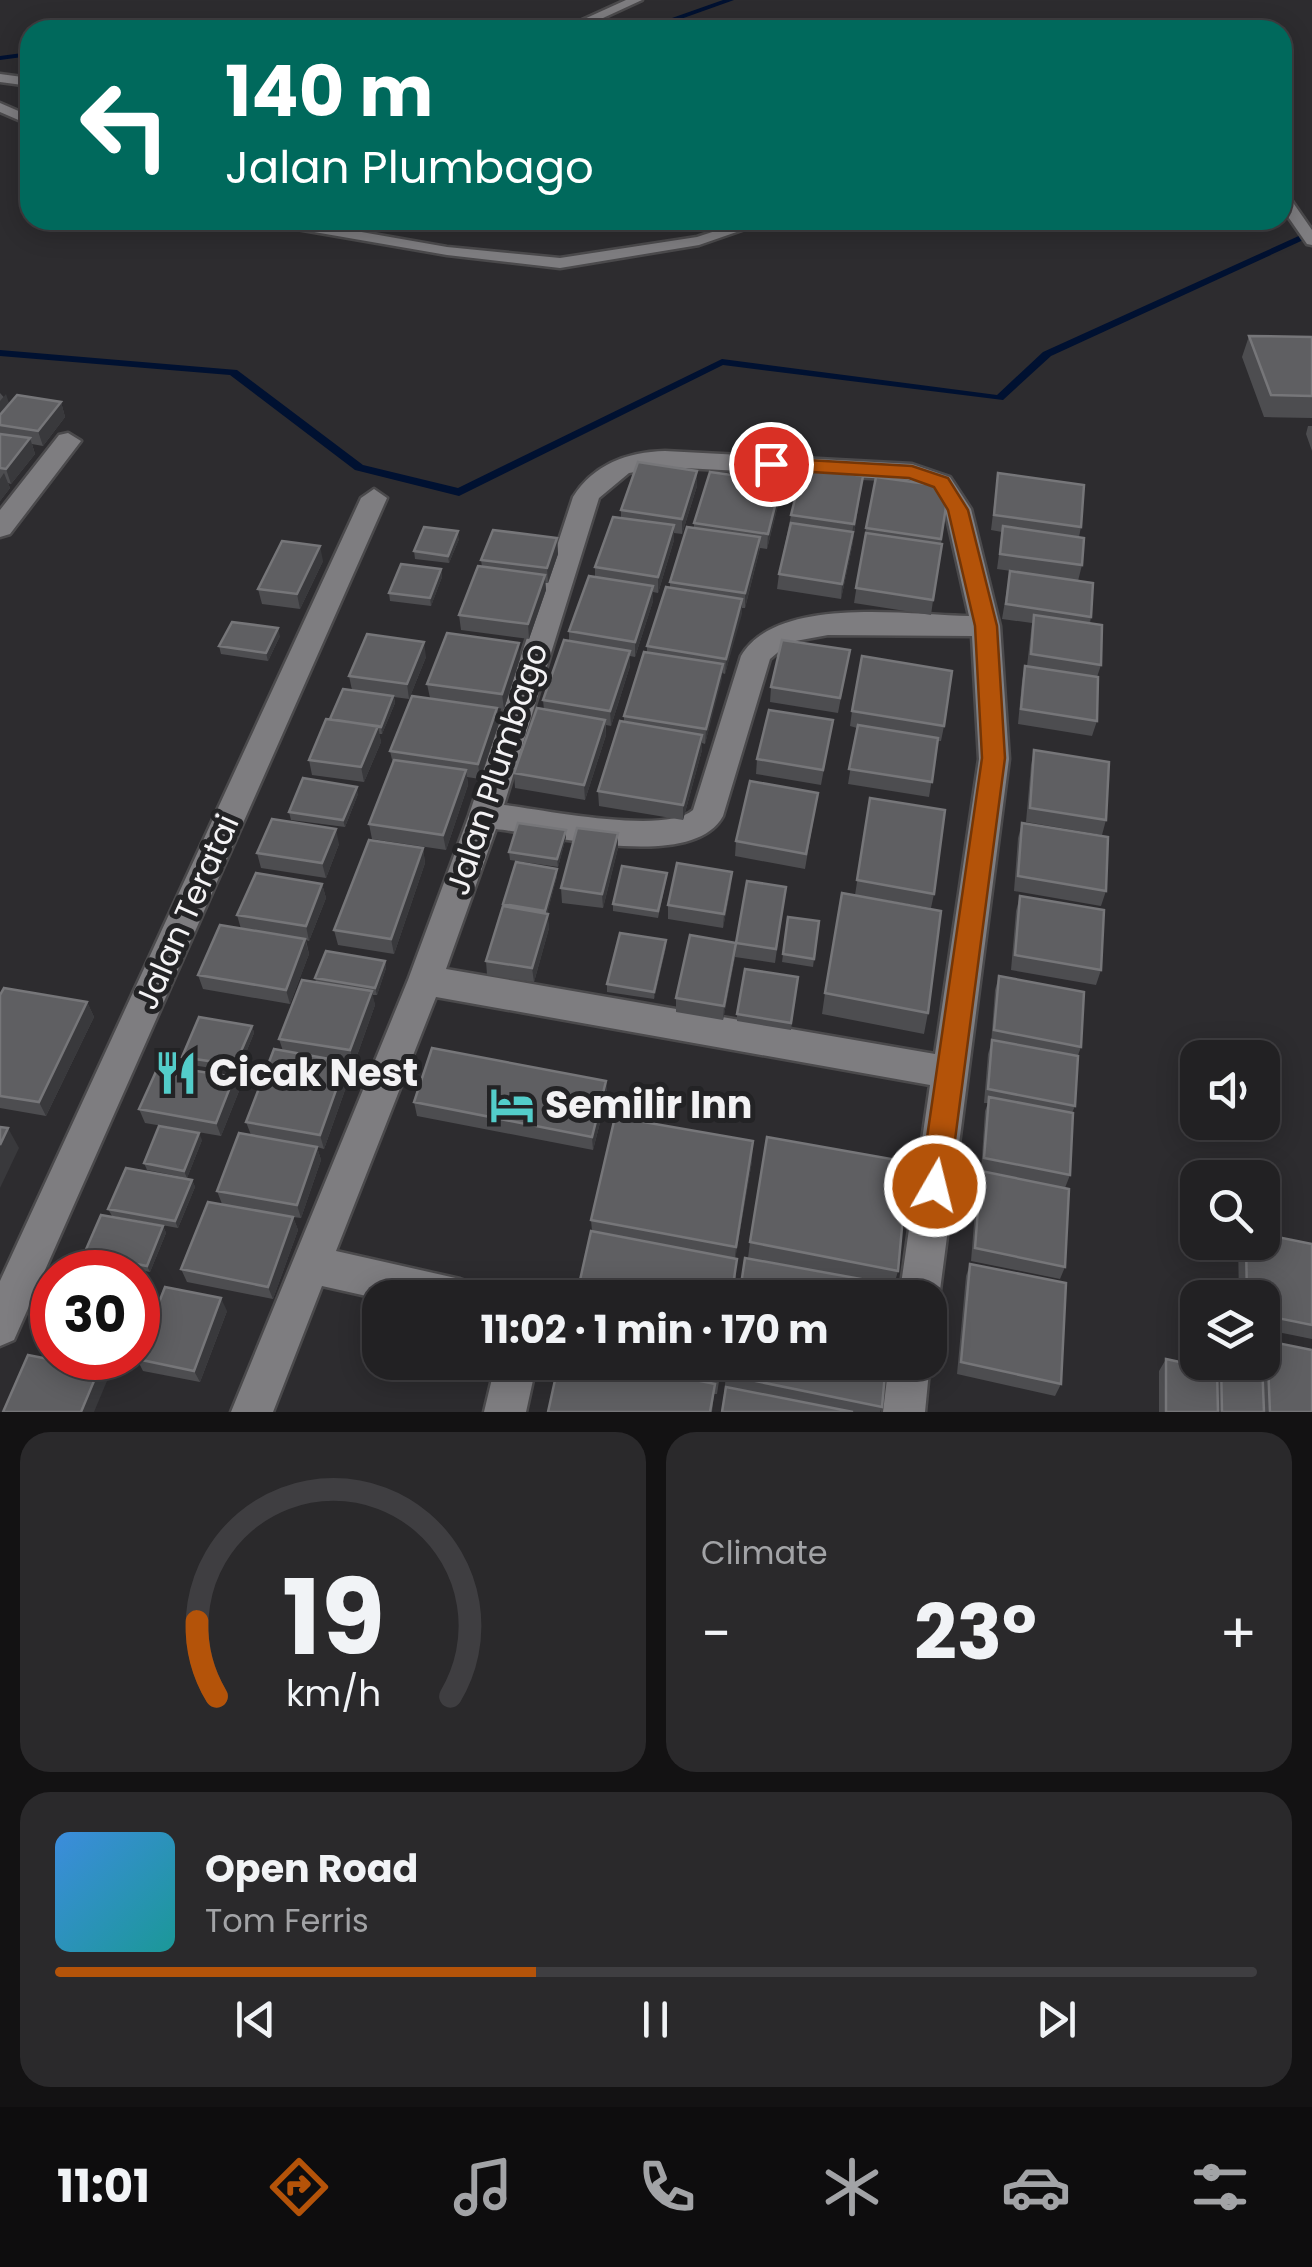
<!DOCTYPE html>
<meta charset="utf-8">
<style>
:root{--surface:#222123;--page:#2a292b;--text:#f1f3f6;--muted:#a2a3a6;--line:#3f3e41;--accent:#b45309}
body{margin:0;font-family:Poppins,sans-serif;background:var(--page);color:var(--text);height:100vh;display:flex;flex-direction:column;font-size:38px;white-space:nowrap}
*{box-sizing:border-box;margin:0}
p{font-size:32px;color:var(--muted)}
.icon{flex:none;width:55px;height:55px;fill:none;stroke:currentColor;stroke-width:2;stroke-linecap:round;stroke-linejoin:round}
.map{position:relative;height:1412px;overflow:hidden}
.sheet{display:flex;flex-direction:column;gap:20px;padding:20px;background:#131213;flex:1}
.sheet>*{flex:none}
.banner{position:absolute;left:20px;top:20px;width:1272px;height:210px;border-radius:30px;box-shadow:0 5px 25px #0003,0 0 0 2px var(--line);background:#00695c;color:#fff;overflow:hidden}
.controls{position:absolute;left:1180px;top:1040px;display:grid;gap:20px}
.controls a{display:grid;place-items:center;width:100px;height:100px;border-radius:20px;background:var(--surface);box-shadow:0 5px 25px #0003,0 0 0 2px var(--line);font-size:50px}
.speed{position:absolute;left:30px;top:1250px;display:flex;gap:20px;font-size:50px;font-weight:700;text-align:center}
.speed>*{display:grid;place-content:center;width:130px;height:130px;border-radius:50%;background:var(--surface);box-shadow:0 5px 25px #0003,0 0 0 2px var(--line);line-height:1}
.speed .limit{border:15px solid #d22;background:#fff;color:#111}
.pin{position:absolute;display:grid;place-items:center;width:85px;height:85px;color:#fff;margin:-42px;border:5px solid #fff;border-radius:50%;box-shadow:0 2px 10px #0007}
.me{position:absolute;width:110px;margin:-55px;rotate:8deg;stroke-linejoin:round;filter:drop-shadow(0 0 8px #0008)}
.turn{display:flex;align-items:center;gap:35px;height:210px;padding:0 40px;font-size:45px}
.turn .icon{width:130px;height:130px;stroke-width:2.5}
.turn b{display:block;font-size:70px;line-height:85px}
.big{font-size:75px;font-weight:700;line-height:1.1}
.sheet .tile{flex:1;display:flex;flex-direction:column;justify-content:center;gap:15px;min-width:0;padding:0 35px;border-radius:30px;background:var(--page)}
.sheet .dial{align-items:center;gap:0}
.dial svg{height:260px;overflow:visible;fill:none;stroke:var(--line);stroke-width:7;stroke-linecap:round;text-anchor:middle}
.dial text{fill:var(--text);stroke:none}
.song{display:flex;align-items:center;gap:30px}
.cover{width:120px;height:120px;border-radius:15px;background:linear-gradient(135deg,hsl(210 70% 55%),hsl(180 70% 35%))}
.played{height:10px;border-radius:5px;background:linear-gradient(90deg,var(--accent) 40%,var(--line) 40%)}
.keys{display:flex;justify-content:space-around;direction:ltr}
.heat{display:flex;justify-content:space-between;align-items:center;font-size:55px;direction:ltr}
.sheet .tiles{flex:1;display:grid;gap:20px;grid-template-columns:1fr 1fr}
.tile:last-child{grid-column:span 2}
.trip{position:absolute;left:362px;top:1280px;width:585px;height:100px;border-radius:30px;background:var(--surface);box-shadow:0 5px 25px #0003,0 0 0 2px var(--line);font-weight:700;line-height:100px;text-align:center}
.dock{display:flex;height:160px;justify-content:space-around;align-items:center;background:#0e0d0e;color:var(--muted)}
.dock .icon{width:70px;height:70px}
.dock .current{color:var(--accent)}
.dock b{font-size:45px;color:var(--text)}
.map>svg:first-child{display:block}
</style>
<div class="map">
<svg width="1312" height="1412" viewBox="0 0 1312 1412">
<rect width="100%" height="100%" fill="#2d2c2f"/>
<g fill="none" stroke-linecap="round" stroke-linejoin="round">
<path fill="#001131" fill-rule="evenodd" d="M723,0H734L650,30H638Z
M30,52V56L0,60V56Z
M1312,230V236L1051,356L1003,400L723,365L459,496L355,470L230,375L0,356V350L237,370L363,465L458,488L722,359L997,395L1043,352Z"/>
<g stroke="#4b4a4c" stroke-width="5">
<path id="service" d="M626,0H642L577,30H560Z
M0,74L30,78V86L0,82Z
M0,103L30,116V125L0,112Z
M1282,193L1287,194L1312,230V245L1307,244L1282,208Z
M261,220H293L447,247L560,258L697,237L749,220H771L699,245L560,268L447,255L268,224Z"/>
</g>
<g stroke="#4b4a4c" stroke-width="5">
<path id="minor" d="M68,433L81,441L10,534L0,537V510L59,435Z
M665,451L912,464L950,477L971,509L1000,626L1009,759L939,1298L933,1312L930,1313V1298H899L930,1085L436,997L336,1251L460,1279L474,1284L480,1298L380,1299L322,1286L273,1412H231L408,980L469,815L573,497C594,464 627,452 665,451ZM665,467L909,480L932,489L945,509L969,616C908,615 777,595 741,656L693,810C665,835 545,810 504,805L599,498L629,473ZM828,635L972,636L979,759L935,1054L446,969L496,829C550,835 693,872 723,816L770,659L790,642Z
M374,489L387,498L14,1340L0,1346V1281L361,498Z
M496,1362H537L526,1412H484Z
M889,1362L930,1361L925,1412H883Z"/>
</g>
<use href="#service" fill="#7e7d80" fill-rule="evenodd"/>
<use href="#minor" fill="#7e7d80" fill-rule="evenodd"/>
</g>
<path fill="#4d4d50" d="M1249,336L1312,337V418L1264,417L1242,357Z
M0,393L10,404L61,402L65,417L43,446L32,444L35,454L11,484L8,483L10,488L0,501Z
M1308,426H1312V451L1306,434Z
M998,473L1081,527L1079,537L1082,565L1078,581L997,569L1002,532L991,530Z
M863,476L852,547L841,599L777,589L779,574L791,515Z
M781,482L780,497L767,549L760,548L745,608H742L725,674L722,673L705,744L702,743V750L683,820L599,806L598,791L624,722V716L647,652V646L670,588V582L694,528V523Z
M697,486L682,534L674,533V540L658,593L653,592V601L635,657L630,656V666L611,726L606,725V735L585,800L515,788L514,773L544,710L543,700L569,641V631L595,577V567L621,518V510Z
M949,487L931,615L854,603L866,528Z
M557,538L558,554L548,583H545L546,590L529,639L461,630L459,615L482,567L481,560Z
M459,539L449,563L415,559L414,551Z
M323,561L300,609L262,604L258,589Z
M441,569L442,577L431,606L390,601L389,593Z
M1010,571L1091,617L1090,623L1101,665L1097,677V721L1092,736L1018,724L1022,681L1025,666H1027L1032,623L1002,619Z
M280,636L268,661L221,654L219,646Z
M850,650L838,713L770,702L771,687Z
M426,657L409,699L394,697L395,703L382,734H379L381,742L364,782L312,775L309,760L330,719L352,690L349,676Z
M520,658L504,709L497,708L499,723L480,779L467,777L468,785L446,850L372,839L369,824L393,764L390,751L430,698L427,684Z
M852,711L944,726L941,741H938L929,797L848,784L857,728L850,726Z
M833,720L821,785L756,774L757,759Z
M1034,750L1106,820L1102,835L1026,822L1031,765Z
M818,793L805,869L735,856L736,841Z
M358,794L345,827L291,820L289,812Z
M870,798L934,894L931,908L855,895Z
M1022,823L1106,891L1101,906L1014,891L1018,838Z
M618,833V848L603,908L562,903L561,888Z
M566,837L558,867L510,860L509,852Z
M339,844L326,878L261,868L257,853Z
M423,848L425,863L394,954L338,945L334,930Z
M557,876L547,913L549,928L534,982L487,975L486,961L503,904Z
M666,881L658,918L613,911V904Z
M322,884L326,898L309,941L306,940L309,954L290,1004L203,989L198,975L241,929L237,915Z
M731,886L723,928L668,919V905Z
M1020,896L1101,970L1096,985L1011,970L1016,911Z
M784,901L775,963L735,957L723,1020L676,1012V998L736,943Z
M788,917L819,921L813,967L782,962Z
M666,947L654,999L607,992V984Z
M385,961L386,968L377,995H372L375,1005L354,1064L347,1063L350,1076L324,1149L317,1147L321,1160L301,1218L293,1217L298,1230L273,1299L187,1282L181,1269L222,1204L217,1191L251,1135L246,1122L283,1051L279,1039L316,982L315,978Z
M999,976L1081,1047L1077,1058L1075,1106L1072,1113L1070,1175L1065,1188V1267L1060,1279L971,1261L977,1185L981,1172L985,1111L988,1103H984L988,1054L991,1044L995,990Z
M798,977L791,1030L737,1021V1014Z
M825,993L928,1013L924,1034L822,1014Z
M0,995L87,1002L94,1017L46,1116L0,1108Z
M252,1026L254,1033L238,1072L185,1064L182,1057Z
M606,1081L607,1095L593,1150L417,1116L414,1102Z
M239,1091L221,1136L145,1123L139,1109Z
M202,1140L187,1178L147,1170L144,1163Z
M752,1161L735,1259L736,1278L592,1231L591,1220Z
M192,1180L195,1187L178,1228L112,1216L108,1209Z
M163,1226L166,1233L150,1272L88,1260L84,1254Z
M750,1242L898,1271L894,1285L748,1258Z
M1238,1242L1312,1244V1339L1262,1329V1298H1239Z
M970,1264L1061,1384L1055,1396L957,1374L966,1276Z
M227,1311L200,1382L143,1371L137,1359Z
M52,1319V1352L46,1351L42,1345Z
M1267,1341L1312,1412H1159V1371L1166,1359L1214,1369V1362H1262V1348Z
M79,1358H110L108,1363Z
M559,1362H722L717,1394H714L712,1412H548Z
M726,1375L882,1407L880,1412H722Z"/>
<path fill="#39393c" d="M6,394L11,409L0,422V401Z
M61,402L65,417L43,446L38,431Z
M30,438L35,454L11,484L6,469Z
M697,471V486L682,534V519Z
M4,473L10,488L0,501V479Z
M863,476L852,547L841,599L842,584Z
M781,482L780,497L767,549L768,534Z
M674,525V540L658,593V577Z
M458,531L459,539L449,563L448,556Z
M760,537L759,552L745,608V593Z
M557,538L558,554L548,583L547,568Z
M320,546L323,561L300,609L297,594Z
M441,569L442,577L431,606L430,598Z
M545,575L546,590L529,639L528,624Z
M653,586V601L635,657V642Z
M742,599V614L725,674L726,659Z
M278,628L280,636L268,661L266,653Z
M424,642L426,657L409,699L407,684Z
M519,643L520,658L504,709L502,694Z
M630,651V666L611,726L610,711Z
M723,664L722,679L705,744L706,729Z
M393,696L395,703L382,734L381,727Z
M497,708L499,723L480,779L478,764Z
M605,720L606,735L585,800L584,785Z
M378,726L381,742L364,782L361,767Z
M702,735V750L683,820V805Z
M466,770L468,785L446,850L443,835Z
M357,787L358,794L345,827L343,820Z
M336,829L339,844L326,878L322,863Z
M566,830V837L558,867L557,859Z
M618,833V848L603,908L602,894Z
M423,848L425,863L394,954L391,939Z
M557,869V876L546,918L545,911Z
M732,872L731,886L723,928L724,914Z
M322,884L326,898L309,941L306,926Z
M548,914L549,928L534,982L532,968Z
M305,939L309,954L290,1004L286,990Z
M666,940V947L654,999V992Z
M736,943L735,957L723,1020L724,1006Z
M385,961L386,968L377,995L375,988Z
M372,991L375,1005L354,1064L350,1050Z
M87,1002L94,1017L46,1116L39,1102Z
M252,1026L254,1033L238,1072L235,1065Z
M346,1062L350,1076L324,1149L320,1135Z
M234,1077L239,1091L221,1136L216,1123Z
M606,1081L607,1095L593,1150L592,1137Z
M8,1128L19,1148L0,1188V1145Z
M199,1133L202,1140L187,1178L184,1171Z
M753,1141L752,1161L734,1266L736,1247Z
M317,1147L321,1160L301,1218L297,1205Z
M192,1180L195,1187L178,1228L175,1221Z
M293,1217L298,1230L273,1299L268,1287Z
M163,1226L166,1233L150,1272L147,1266Z
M141,1273L144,1279L138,1296V1281Z
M221,1298L227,1311L200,1382L194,1371Z
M99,1369L107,1381L94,1412H81Z"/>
<path fill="#5f5f62" stroke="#767679" stroke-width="2.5" d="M1249,336L1312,337V396L1271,395Z
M17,395L61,402L38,431L0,425V415Z
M0,434L30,438L6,469L0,468Z
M638,462L697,471L682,519L621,510Z
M803,467L863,476L854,524L791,515Z
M710,472L781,482L768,534L694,523Z
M998,473L1084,485L1081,527L994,515Z
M876,477L949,487L941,539L866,528Z
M613,517L674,525L658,577L595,567Z
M791,523L853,532L842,584L779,574Z
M1003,526L1084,538L1082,565L1000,554Z
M424,527L458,531L448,556L414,551Z
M687,527L760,537L745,593L670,582Z
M493,530L557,538L547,568L481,560Z
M866,533L942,544L933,600L856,588Z
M282,541L320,546L297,594L258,589Z
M401,564L441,569L430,598L389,593Z
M478,566L545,575L528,624L459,615Z
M1010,571L1093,583L1091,617L1006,604Z
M589,576L653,586L635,642L569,631Z
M666,587L742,599L726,659L647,646Z
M1034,615L1102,625L1101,665L1031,654Z
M232,622L278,628L266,653L219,646Z
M447,633L519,643L502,694L427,684Z
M367,634L424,642L407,684L349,676Z
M564,640L630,651L610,711L543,700Z
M782,640L850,650L840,698L771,687Z
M644,652L723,664L706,729L624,716Z
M862,656L952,671L944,726L852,711Z
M1025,666L1098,677L1097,721L1021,709Z
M343,689L393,696L381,727L330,719Z
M412,696L497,708L478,764L390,751Z
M537,708L605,720L584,785L514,773Z
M769,710L833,720L823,770L757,759Z
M326,719L378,726L361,767L309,760Z
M620,721L702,735L683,805L598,791Z
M858,725L938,738L932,782L849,769Z
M1034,750L1109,762L1106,820L1030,808Z
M394,760L466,770L443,835L369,824Z
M303,778L357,787L343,820L289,812Z
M750,781L818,793L806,854L736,841Z
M870,798L945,810L934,894L857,880Z
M272,819L336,829L322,863L257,853Z
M518,823L566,830L557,859L509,852Z
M1022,823L1108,837L1106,891L1018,876Z
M577,828L618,833L602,894L561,888Z
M369,840L423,848L391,939L334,930Z
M516,862L557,869L545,911L503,904Z
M677,863L732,872L724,914L668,905Z
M622,866L667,873L658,911L613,904Z
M256,873L322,884L306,926L237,915Z
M747,881L786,887L776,949L736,943Z
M842,893L941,911L928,1013L825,993Z
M1020,896L1104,910L1101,970L1015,955Z
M503,906L548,914L532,968L486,961Z
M788,917L819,921L814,959L783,954Z
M220,925L305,939L286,990L198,975Z
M620,933L666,940L654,992L607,984Z
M690,935L736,943L724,1006L676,998Z
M326,951L385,961L375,988L315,978Z
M745,969L798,977L791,1023L737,1014Z
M999,976L1084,992L1081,1047L994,1030Z
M302,980L372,991L350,1050L279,1039Z
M4,988L87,1002L39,1102L0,1096V995Z
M199,1017L252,1026L235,1065L182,1057Z
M992,1040L1078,1056L1075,1106L988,1089Z
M432,1048L606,1081L592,1137L414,1102Z
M274,1049L346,1062L320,1135L246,1122Z
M159,1065L234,1077L216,1123L139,1109Z
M989,1097L1073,1113L1070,1175L984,1158Z
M615,1117L753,1141L736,1247L591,1220Z
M159,1126L199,1133L184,1171L144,1163Z
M0,1127L8,1128L0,1145Z
M239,1133L317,1147L297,1205L217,1191Z
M767,1137L908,1162L898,1271L750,1242Z
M126,1168L192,1180L175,1221L108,1209Z
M981,1171L1069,1189L1065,1267L975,1248Z
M208,1202L293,1217L268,1287L181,1269Z
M101,1215L163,1226L147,1266L84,1254Z
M591,1231L737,1259L731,1298H576Z
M1262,1234L1312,1244V1325L1262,1315V1298H1247L1246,1242H1262Z
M745,1258L894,1285L893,1298H739Z
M82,1262L141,1273L138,1281V1272H77Z
M970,1264L1066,1283L1061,1384L961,1362Z
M165,1287L221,1298L194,1371L137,1359Z
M52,1319V1347L42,1345Z
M1267,1341L1312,1350V1412H1270Z
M28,1355L99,1369L81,1412H3Z
M1166,1359L1217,1370L1218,1412H1166Z
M559,1362H608L715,1384L710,1412H548Z
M646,1362H720L718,1377Z
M728,1362H886L882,1407L726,1375Z
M1221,1362H1262L1264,1412H1222Z
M726,1387L853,1412H722Z"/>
<path fill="#b45309" stroke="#753606" stroke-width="2.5" d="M771,458L912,466L948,478L968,510L997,626L1005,758L949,1186L945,1195L935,1199L925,1195L920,1186L982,758L975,626L948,510L934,487L909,478L764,469V460Z"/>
<defs>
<g id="restaurant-bare" transform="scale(3.45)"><path d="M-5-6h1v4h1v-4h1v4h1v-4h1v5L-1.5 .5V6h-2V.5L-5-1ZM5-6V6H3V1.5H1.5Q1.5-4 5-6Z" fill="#53cdca" stroke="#232325" stroke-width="2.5" paint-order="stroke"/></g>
<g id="hotel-bare" transform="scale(3.45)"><path d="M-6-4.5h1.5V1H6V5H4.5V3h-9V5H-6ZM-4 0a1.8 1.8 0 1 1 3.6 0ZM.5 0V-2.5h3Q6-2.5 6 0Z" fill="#53cdca" stroke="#232325" stroke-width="2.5" paint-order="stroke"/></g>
</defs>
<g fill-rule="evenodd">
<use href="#restaurant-bare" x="176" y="1073"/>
<use href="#hotel-bare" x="512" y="1105"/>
</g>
<g text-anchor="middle" stroke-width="10" stroke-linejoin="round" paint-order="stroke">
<g font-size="32" fill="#f3f2f4" stroke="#232325">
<text transform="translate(497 769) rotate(-72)" y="11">Jalan Plumbago</text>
<text transform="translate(187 912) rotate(-66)" y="11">Jalan Teratai</text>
</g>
<g font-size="38" font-weight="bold" fill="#f3f2f4" stroke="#232325" text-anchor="start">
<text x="209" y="1086">Cicak Nest</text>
<text x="545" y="1118">Semilir Inn</text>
</g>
</g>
</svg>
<div class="controls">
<a><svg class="icon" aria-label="sound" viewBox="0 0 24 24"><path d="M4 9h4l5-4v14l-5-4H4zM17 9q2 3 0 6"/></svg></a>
<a><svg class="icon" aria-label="search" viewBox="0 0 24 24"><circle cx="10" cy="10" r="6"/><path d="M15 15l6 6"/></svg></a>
<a><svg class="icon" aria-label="layers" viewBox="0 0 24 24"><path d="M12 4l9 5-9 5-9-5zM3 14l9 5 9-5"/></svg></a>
</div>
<div class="speed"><div class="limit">30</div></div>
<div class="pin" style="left:771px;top:464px;background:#d93025"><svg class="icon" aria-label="arrive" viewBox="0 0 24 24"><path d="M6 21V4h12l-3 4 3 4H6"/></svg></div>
<svg class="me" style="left:935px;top:1186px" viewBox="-20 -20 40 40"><circle r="17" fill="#b45309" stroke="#fff" stroke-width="3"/><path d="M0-11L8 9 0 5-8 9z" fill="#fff"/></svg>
<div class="trip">11:02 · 1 min · 170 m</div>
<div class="banner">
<div class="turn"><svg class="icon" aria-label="left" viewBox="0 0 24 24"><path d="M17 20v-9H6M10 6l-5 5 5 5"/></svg><div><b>140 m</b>Jalan Plumbago</div></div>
</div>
</div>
<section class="sheet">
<div class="tiles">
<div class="tile dial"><svg viewBox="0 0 100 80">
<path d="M14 69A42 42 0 1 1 86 69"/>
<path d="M14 69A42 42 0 0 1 8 46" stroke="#b45309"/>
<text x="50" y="56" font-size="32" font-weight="700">19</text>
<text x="50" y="72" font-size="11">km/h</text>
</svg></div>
<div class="tile"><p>Climate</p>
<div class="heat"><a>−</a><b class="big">23°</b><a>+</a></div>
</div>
<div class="tile">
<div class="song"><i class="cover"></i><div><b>Open Road</b><p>Tom Ferris</p></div></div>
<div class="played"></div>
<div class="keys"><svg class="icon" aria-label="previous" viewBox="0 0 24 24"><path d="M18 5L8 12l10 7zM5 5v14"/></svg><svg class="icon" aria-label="pause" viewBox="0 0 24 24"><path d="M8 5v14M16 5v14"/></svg><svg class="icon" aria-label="next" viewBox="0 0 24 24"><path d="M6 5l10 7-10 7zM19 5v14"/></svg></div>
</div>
</div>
</section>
<nav class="dock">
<b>11:01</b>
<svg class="icon current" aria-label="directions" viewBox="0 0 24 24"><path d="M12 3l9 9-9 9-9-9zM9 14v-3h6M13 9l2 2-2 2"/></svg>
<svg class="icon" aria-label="music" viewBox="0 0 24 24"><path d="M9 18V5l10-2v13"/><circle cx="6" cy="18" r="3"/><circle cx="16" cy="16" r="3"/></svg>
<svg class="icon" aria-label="phone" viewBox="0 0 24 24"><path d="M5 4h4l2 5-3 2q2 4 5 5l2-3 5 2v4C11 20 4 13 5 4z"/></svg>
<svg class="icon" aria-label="climate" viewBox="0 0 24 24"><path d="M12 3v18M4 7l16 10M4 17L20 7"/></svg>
<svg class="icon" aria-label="car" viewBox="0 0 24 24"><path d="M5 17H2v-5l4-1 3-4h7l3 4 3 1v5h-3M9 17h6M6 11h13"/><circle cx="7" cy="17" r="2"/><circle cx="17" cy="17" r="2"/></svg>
<svg class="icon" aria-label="filters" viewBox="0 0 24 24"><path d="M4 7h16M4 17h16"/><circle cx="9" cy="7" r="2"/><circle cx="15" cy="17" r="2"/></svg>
</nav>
